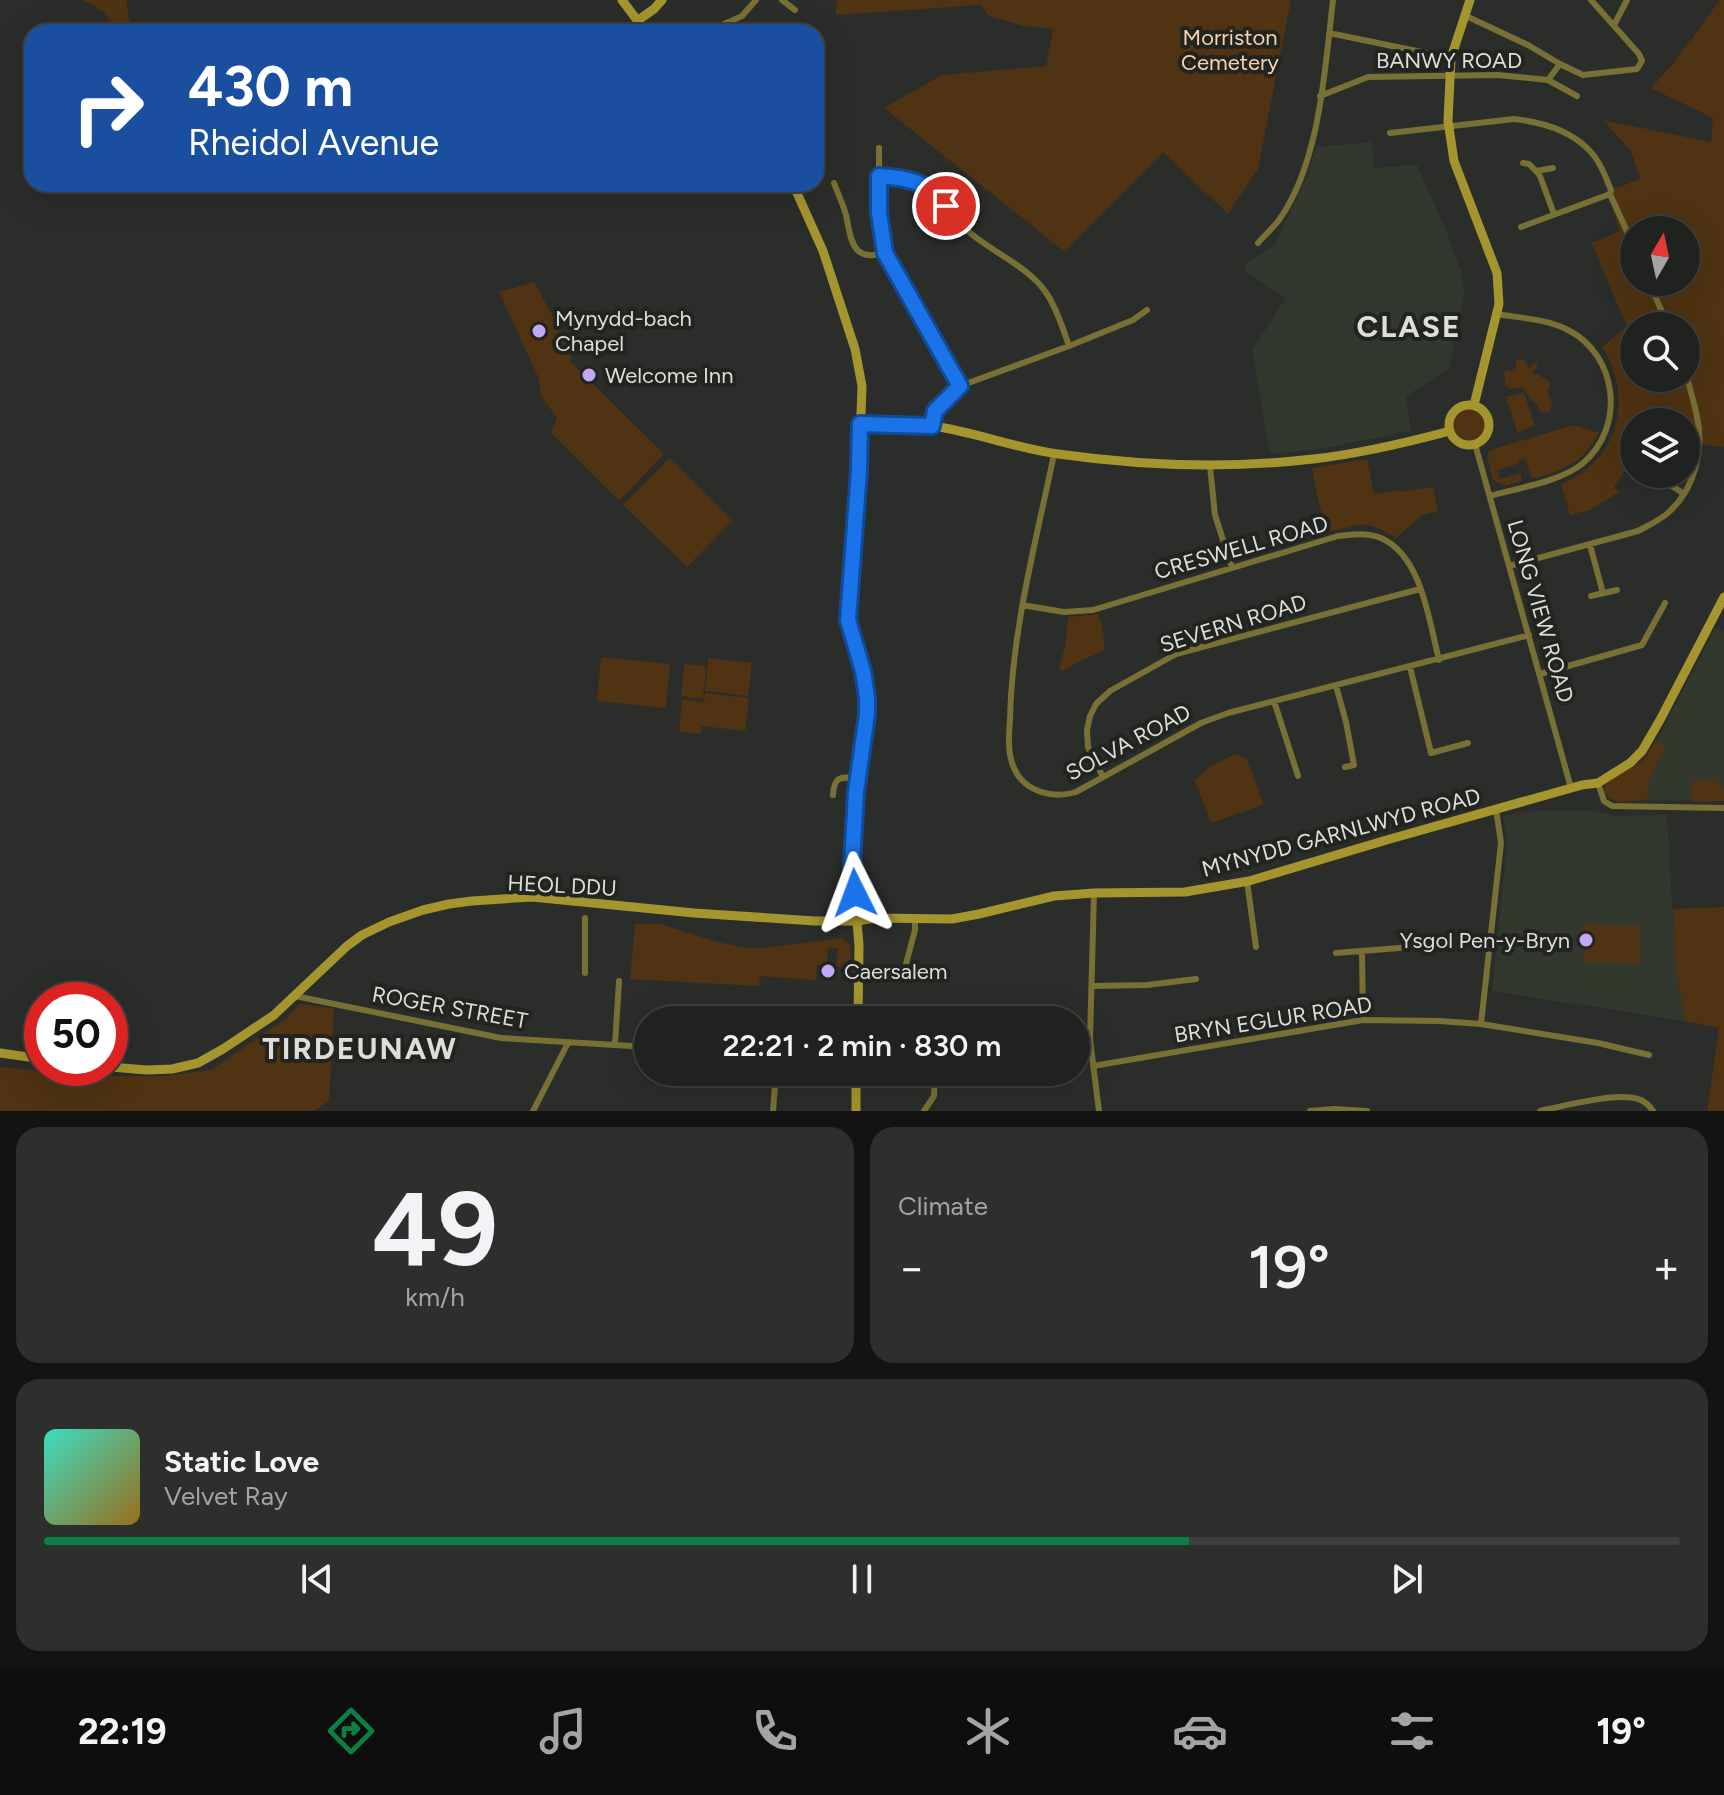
<!DOCTYPE html>
<meta charset="utf-8">
<style>
:root{--surface:#202220;--page:#2d2f2d;--text:#f1f3f6;--muted:#a2a4a5;--line:#3d3f3e;--accent:#0b8043}
body{margin:0;font-family:Figtree,sans-serif;background:var(--page);color:var(--text);height:100vh;display:flex;flex-direction:column;font-size:30px;white-space:nowrap}
*{box-sizing:border-box;margin:0}
p{font-size:26px;color:var(--muted)}
.icon{flex:none;width:44px;height:44px;fill:none;stroke:currentColor;stroke-width:2;stroke-linecap:round;stroke-linejoin:round}
.map{position:relative;height:1111px;overflow:hidden}
.side{display:flex;flex-direction:column;gap:16px;padding:16px;background:#121312;flex:1}
.side>*{flex:none}
.hud{position:absolute;left:24px;top:24px;width:800px;height:168px;border-radius:24px;box-shadow:0 8px 32px #0002,0 0 0 2px var(--line);background:#1a4fa0;color:#fff;overflow:hidden}
.needle{width:52px;rotate:9deg}
.tools{position:absolute;left:1620px;top:216px;display:grid;gap:16px}
.tools a{display:grid;place-items:center;width:80px;height:80px;border-radius:50%;background:var(--surface);box-shadow:0 8px 32px #0002,0 0 0 2px var(--line);font-size:40px}
.speed{position:absolute;left:24px;top:982px;display:flex;gap:16px;font-size:40px;font-weight:700;text-align:center}
.speed>*{display:grid;place-content:center;width:104px;height:104px;border-radius:50%;background:var(--surface);box-shadow:0 8px 32px #0002,0 0 0 2px var(--line);line-height:1}
.speed .limit{border:12px solid #d22;background:#fff;color:#111}
.pin{position:absolute;display:grid;place-items:center;width:68px;height:68px;color:#fff;margin:-34px;border:4px solid #fff;border-radius:50%;box-shadow:0 2px 8px #0007}
.me{position:absolute;width:88px;margin:-44px;rotate:357deg;stroke-linejoin:round;filter:drop-shadow(0 0 6px #0008)}
.turn{display:flex;align-items:center;gap:28px;height:168px;padding:0 32px;font-size:36px}
.turn .icon{width:104px;height:104px;stroke-width:2.5}
.turn b{display:block;font-size:56px;line-height:68px}
.big{font-size:60px;font-weight:600;line-height:1.1}
.side .tile{flex:1;display:flex;flex-direction:column;justify-content:center;gap:12px;min-width:0;padding:0 28px;border-radius:24px;background:var(--page)}
.side .dial{align-items:center;gap:0}
.dial b{font-size:104px;line-height:1}
.song{display:flex;align-items:center;gap:24px}
.cover{width:96px;height:96px;border-radius:12px;background:linear-gradient(135deg,hsl(170 70% 55%),hsl(40 70% 35%))}
.played{height:8px;border-radius:4px;background:linear-gradient(90deg,var(--accent) 70%,var(--line) 70%)}
.keys{display:flex;justify-content:space-around;direction:ltr}
.heat{display:flex;justify-content:space-between;align-items:center;font-size:44px;direction:ltr}
.side .tiles{flex:1;display:grid;gap:16px;grid-template-columns:1fr 1fr}
.tile:last-child{grid-column:span 2}
.trip{position:absolute;left:634px;top:1006px;width:456px;height:80px;border-radius:40px;background:var(--surface);box-shadow:0 8px 32px #0002,0 0 0 2px var(--line);font-weight:600;line-height:80px;text-align:center}
.dock{display:flex;height:128px;justify-content:space-around;align-items:center;background:#0d0e0d;color:var(--muted)}
.dock .icon{width:56px;height:56px}
.dock .selected{color:var(--accent)}
.dock b{font-size:36px;color:var(--text)}
.map>svg:first-child{display:block}
</style>
<div class="map">
<svg width="1724" height="1111" viewBox="0 0 1724 1111">
<rect width="100%" height="100%" fill="#2b2d2a"/>
<path fill="#33382f" d="M1372,142L1374,168L1417,165L1448,235L1462,275L1464,293L1449,369L1406,396L1411,431L1319,449L1270,454L1252,350L1286,298L1244,271L1247,262L1274,246L1307,176L1316,147Z
M1716,627L1724,631V801L1632,800L1642,761L1653,747Z
M1540,810L1594,811L1614,816L1667,815L1676,971L1685,1021L1492,991L1507,845L1503,816Z"/>
<path fill="#4f3312" fill-rule="evenodd" d="M84,0H126L132,32H116L105,13Z
M837,0H1291L1258,169L1228,214L1163,152L1065,252L884,108L942,75L1046,66L1053,29L1025,26L990,17L981,5L836,15Z
M1720,0H1724V447L1695,444L1692,460L1686,459V422H1634V457L1614,487L1619,492L1590,510L1570,515L1561,484C1618,462 1635,397 1602,347L1627,326L1591,242L1598,241L1620,231L1609,200L1611,190L1640,179L1631,151L1603,120L1711,142L1713,118L1651,88L1671,66ZM1634,230H1686V282H1634ZM1634,326H1686V378H1634Z
M534,282L572,351L571,362L664,454L619,501L551,433L557,418L541,396L539,379L499,292Z
M1520,359L1524,360L1530,369L1533,363L1538,364L1536,369L1533,370V374L1539,375L1550,382V387L1547,391L1552,401L1550,411L1545,413L1540,411L1538,405C1531,400 1527,394 1522,387L1511,389L1505,385L1504,372L1507,370L1515,372L1516,361Z
M1524,392L1535,426L1517,432L1506,397Z
M1454 425a16 16 0 1 1 32 0a16 16 0 1 1-32 0Z
M1574,425L1599,433C1582,464 1564,470 1532,479L1525,459L1517,461V464L1498,470L1500,479L1521,473L1522,481L1506,486L1493,480L1487,456L1490,450Z
M669,458L733,520L687,567L623,505Z
M1367,459L1374,494L1398,490L1399,492L1433,487L1438,511L1422,515L1396,538C1386,532 1372,523 1359,525C1348,527 1338,531 1326,531L1317,495L1312,468Z
M1098,614C1102,626 1106,638 1103,651L1078,662L1064,671L1059,669L1066,643L1068,617Z
M601,657L670,664L666,708L597,701Z
M708,658L752,663L748,696L705,691Z
M684,664L706,666L703,699L681,696Z
M705,693L749,698L745,731L702,726L700,734L679,732L682,699L704,702Z
M1658,741L1664,745V752L1651,773L1646,800C1629,800 1614,808 1604,791L1606,783L1642,761L1655,742Z
M1234,754L1247,758L1263,803L1260,806L1211,823L1195,781L1208,768Z
M1699,778L1700,781L1713,782L1714,779L1724,788V801L1692,802L1691,785L1695,779Z
M1724,907V1111H1707L1719,1028L1685,1021L1676,971L1673,909Z
M635,924H660L718,942L745,948H761L842,938L850,945L852,982H845L846,967H836L838,948L828,947L827,966L817,965L816,980L760,976L759,986L630,979Z
M1584,925L1640,926V963L1583,962Z
M299,1004L334,1008L329,1101L314,1111H0V1067L96,1076H162L211,1070L287,1018Z"/>
<g fill="none" stroke-linecap="round" stroke-linejoin="round">
<path stroke="#797035" stroke-width="6" d="M782,0L795,10
M1464,15L1528,45L1560,64L1583,75L1637,69L1642,61L1639,54L1591,0
M722,25L742,16L756,0
M1614,25L1627,0
M1329,33L1451,58
M1548,80L1560,64
M1320,96L1368,77L1498,75L1548,80L1577,96
M1390,133L1514,119C1541,122 1570,130 1589,150C1600,161 1605,176 1611,190L1610,194L1634,247
M879,148V213L885,253L960,386
M1523,163L1529,164L1536,171L1553,168
M1536,171L1540,176L1554,214
M879,176C895,177 912,178 927,187C940,195 946,208 956,219C981,249 1026,262 1047,294C1057,309 1063,329 1069,346
M834,183C838,194 843,204 846,215C851,238 851,263 885,253
M1521,227L1610,194
M1258,243C1265,235 1273,228 1279,220C1320,163 1325,68 1333,0
M1649,282L1668,326
M932,426L934,415L938,406L960,386L1069,346L1133,320L1147,310
M1475,444L1571,788
M1054,454C1036,542 1012,629 1010,719C1009,735 1007,753 1014,768C1024,792 1053,799 1076,792L1201,723L1228,713L1529,635
M1210,466L1215,515L1232,568
M1635,474L1669,484L1684,494
M1490,496C1518,488 1559,482 1582,464C1626,428 1618,355 1568,330C1547,319 1520,318 1497,314
M1590,545L1603,593
M1509,566L1638,531C1649,525 1661,520 1670,511C1695,488 1704,449 1697,417C1694,402 1690,388 1686,374
M1591,596L1617,590
M1022,605L1064,612L1093,610L1338,536C1352,535 1367,532 1381,538C1422,556 1429,621 1439,660
M1410,667L1431,753L1468,743
M1540,674L1642,645L1665,603
M1336,686L1346,722L1354,765L1345,767
M1274,701L1298,776
M1103,777L1088,747L1087,730L1090,716L1096,704L1110,691L1176,654L1420,589
M1598,783L1604,801L1612,806L1724,808
M833,795C834,776 840,777 857,778
M1247,881L1256,947
M1094,893L1090,1039L1099,1111
M585,918V973
M1362,951L1363,1020
M1336,953L1412,947
M906,964L915,930V919
M1092,986L1147,985L1196,979
M295,996L501,1038L648,1047
M1481,1024L1501,843L1496,809
M615,1044L619,981
M1093,1066L1363,1020L1440,1021L1481,1024L1598,1043L1649,1055
M533,1111L568,1043
M773,1111L776,1072
M924,1111L934,1096L935,1072
M1310,1111L1334,1109L1367,1111
M1540,1111C1563,1106 1617,1092 1638,1099C1645,1101 1649,1105 1653,1111"/>
<path stroke="#a5952e" stroke-width="9" d="M622,0L646,32
M1470,0L1451,58L1448,121L1454,161L1497,273L1499,304L1474,405
M637,21L654,9L662,0
M793,184L823,251L855,349L862,386L859,470L848,620L863,671L867,698L865,731L857,778L852,864L859,945L858,1020
M1449 425a20 20 0 1 1 40 0a20 20 0 1 1-40 0Z
M860,424C884,423 909,423 933,426C975,432 1015,448 1058,454C1143,466 1227,469 1313,459C1359,454 1405,443 1450,431
M0,1053L42,1059
M110,1067L147,1070L172,1069L198,1063L223,1049L274,1015L347,946L362,935L389,922L423,910L449,904L472,901L532,897L694,913L815,921H857L876,918L952,919L979,914L1054,896L1094,893L1185,892L1249,881L1390,839L1582,785L1598,783L1630,763L1642,751L1660,720L1724,597
M856,1111V1072"/>
</g>
<g fill="none" stroke-linecap="round" stroke-linejoin="round">
<g stroke="#114b97" stroke-width="20">
<path id="route" d="M855,893L852,864L856,792L867,714V698L863,671L848,620L859,470L860,424L932,426L935,411L960,386L885,253L879,213V176C908,178 927,181 946,206"/>
</g>
<use href="#route" stroke="#1a73e8" stroke-width="14"/>
</g>
<g fill="#c0a8f3" stroke="#222420" stroke-width="3">
<circle cx="539" cy="331" r="8"/>
<circle cx="589" cy="375" r="8"/>
<circle cx="1586" cy="940" r="8"/>
<circle cx="828" cy="971" r="8"/>
</g>
<g text-anchor="middle" stroke-width="8" stroke-linejoin="round" paint-order="stroke">
<g font-size="22" fill="#f6d4b2" stroke="#222420">
<text x="1230" y="45">Morriston<tspan x="1230" dy="25">Cemetery</tspan></text>
</g>
<g font-size="22" fill="#dddedc" stroke="#222420">
<text x="1449" y="68">BANWY ROAD</text>
<text transform="translate(1241 547) rotate(-16)" y="8">CRESWELL ROAD</text>
<text transform="translate(1541 611) rotate(74)" y="8">LONG VIEW ROAD</text>
<text transform="translate(1233 623) rotate(-17)" y="8">SEVERN ROAD</text>
<text transform="translate(1128 742) rotate(-28)" y="8">SOLVA ROAD</text>
<text transform="translate(1341 832) rotate(-15)" y="8">MYNYDD GARNLWYD ROAD</text>
<text transform="translate(562 885) rotate(3)" y="8">HEOL DDU</text>
<text transform="translate(450 1007) rotate(10)" y="8">ROGER STREET</text>
<text transform="translate(1273 1019) rotate(-9)" y="8">BRYN EGLUR ROAD</text>
</g>
<g font-size="22" fill="#dddedc" stroke="#222420" text-anchor="start">
<text x="555" y="326">Mynydd-bach<tspan x="555" dy="25">Chapel</tspan></text>
<text x="605" y="383">Welcome Inn</text>
<text x="1570" y="948" text-anchor="end">Ysgol Pen-y-Bryn</text>
<text x="844" y="979">Caersalem</text>
</g>
<g font-size="30" font-weight="bold" letter-spacing="2" fill="#dddedc" stroke="#222420">
<text x="1409" y="337">CLASE</text>
<text x="360" y="1059">TIRDEUNAW</text>
</g>
</g>
</svg>
<div class="tools">
<a><svg class="needle" viewBox="-14 -14 28 28"><path d="M0-13l5 13h-10z" fill="#e53935"/><path d="M0 13l5-13h-10z" fill="#a2a4a5"/></svg></a>
<a><svg class="icon" aria-label="search" viewBox="0 0 24 24"><circle cx="10" cy="10" r="6"/><path d="M15 15l6 6"/></svg></a>
<a><svg class="icon" aria-label="layers" viewBox="0 0 24 24"><path d="M12 4l9 5-9 5-9-5zM3 14l9 5 9-5"/></svg></a>
</div>
<div class="speed"><div class="limit">50</div></div>
<div class="pin" style="left:946px;top:206px;background:#d93025"><svg class="icon" aria-label="arrive" viewBox="0 0 24 24"><path d="M6 21V4h12l-3 4 3 4H6"/></svg></div>
<svg class="me" style="left:855px;top:893px" viewBox="-20 -20 40 40"><path d="M0-17L14 15 0 8-14 15z" fill="#1a73e8" stroke="#fff" stroke-width="4"/></svg>
<div class="trip">22:21 · 2 min · 830 m</div>
<div class="hud">
<div class="turn"><svg class="icon" aria-label="right" viewBox="0 0 24 24"><path d="M7 20v-9h11M14 6l5 5-5 5"/></svg><div><b>430 m</b>Rheidol Avenue</div></div>
</div>
</div>
<section class="side">
<div class="tiles">
<div class="tile dial"><b>49</b><p>km/h</p></div>
<div class="tile"><p>Climate</p>
<div class="heat"><a>−</a><b class="big">19°</b><a>+</a></div>
</div>
<div class="tile">
<div class="song"><i class="cover"></i><div><b>Static Love</b><p>Velvet Ray</p></div></div>
<div class="played"></div>
<div class="keys"><svg class="icon" aria-label="previous" viewBox="0 0 24 24"><path d="M18 5L8 12l10 7zM5 5v14"/></svg><svg class="icon" aria-label="pause" viewBox="0 0 24 24"><path d="M8 5v14M16 5v14"/></svg><svg class="icon" aria-label="next" viewBox="0 0 24 24"><path d="M6 5l10 7-10 7zM19 5v14"/></svg></div>
</div>
</div>
</section>
<nav class="dock">
<b>22:19</b>
<svg class="icon selected" aria-label="directions" viewBox="0 0 24 24"><path d="M12 3l9 9-9 9-9-9zM9 14v-3h6M13 9l2 2-2 2"/></svg>
<svg class="icon" aria-label="music" viewBox="0 0 24 24"><path d="M9 18V5l10-2v13"/><circle cx="6" cy="18" r="3"/><circle cx="16" cy="16" r="3"/></svg>
<svg class="icon" aria-label="phone" viewBox="0 0 24 24"><path d="M5 4h4l2 5-3 2q2 4 5 5l2-3 5 2v4C11 20 4 13 5 4z"/></svg>
<svg class="icon" aria-label="climate" viewBox="0 0 24 24"><path d="M12 3v18M4 7l16 10M4 17L20 7"/></svg>
<svg class="icon" aria-label="car" viewBox="0 0 24 24"><path d="M5 17H2v-5l4-1 3-4h7l3 4 3 1v5h-3M9 17h6M6 11h13"/><circle cx="7" cy="17" r="2"/><circle cx="17" cy="17" r="2"/></svg>
<svg class="icon" aria-label="filters" viewBox="0 0 24 24"><path d="M4 7h16M4 17h16"/><circle cx="9" cy="7" r="2"/><circle cx="15" cy="17" r="2"/></svg>
<b>19°</b>
</nav>
